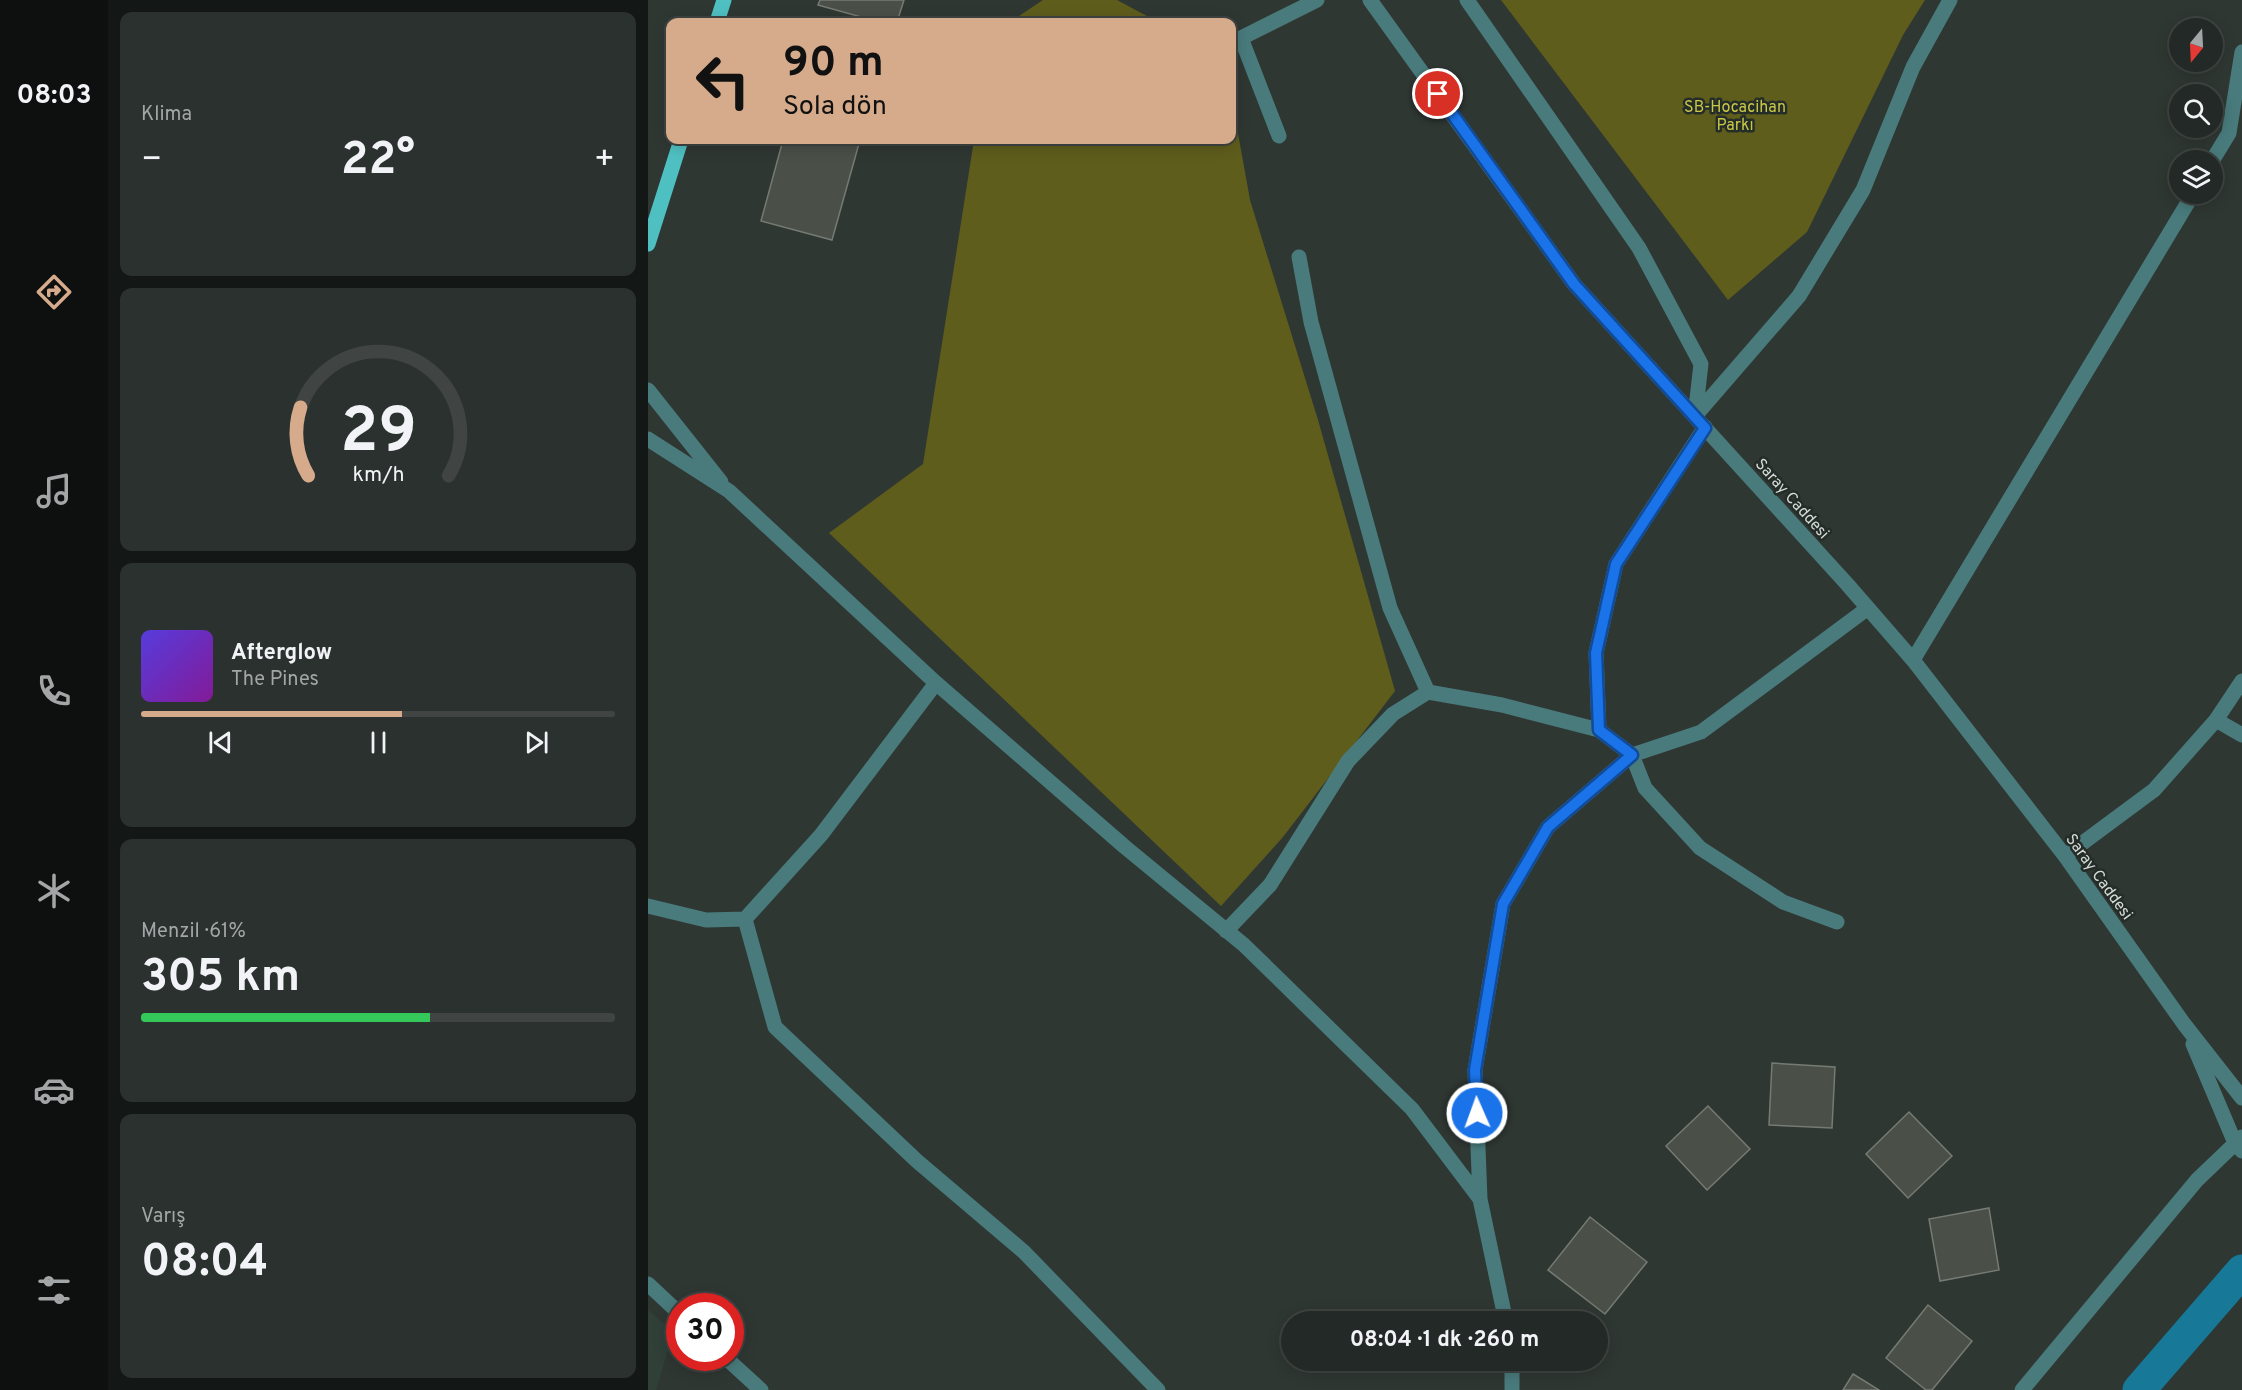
<!DOCTYPE html>
<html lang="tr">
<meta charset="utf-8">
<style>
:root{--surface:#232926;--page:#2b312e;--text:#f1f3f6;--muted:#a3a6a7;--line:#404543;--accent:#d6ab8b}
body{margin:0;font-family:Overpass,sans-serif;background:var(--page);color:var(--text);height:100vh;display:flex;flex-direction:column;font-size:22px;white-space:nowrap}
*{box-sizing:border-box;margin:0}
p{font-size:20px;color:var(--muted)}
.icon{flex:none;width:33px;height:33px;fill:none;stroke:currentColor;stroke-width:2;stroke-linecap:round;stroke-linejoin:round}
.map{position:relative;flex:1;overflow:hidden}
.side{display:flex;flex-direction:column;gap:12px;padding:12px;background:#131715;width:540px}
.side>*{flex:none}
.hud{position:absolute;left:18px;top:18px;width:570px;height:126px;border-radius:12px;box-shadow:0 3px 15px #0003,0 0 0 2px var(--line);background:#d6ab8b;color:#111;overflow:hidden}
.needle{width:39px;rotate:198deg}
.buttons{position:absolute;left:1521px;top:18px;display:grid;gap:12px}
.buttons a{display:grid;place-items:center;width:54px;height:54px;border-radius:50%;background:var(--surface);box-shadow:0 3px 15px #0003,0 0 0 2px var(--line);font-size:30px}
.speed{position:absolute;left:18px;top:1293px;display:flex;gap:12px;font-size:30px;font-weight:700;text-align:center}
.speed>*{display:grid;place-content:center;width:78px;height:78px;border-radius:50%;background:var(--surface);box-shadow:0 3px 15px #0003,0 0 0 2px var(--line);line-height:1}
.speed .limit{border:9px solid #d22;background:#fff;color:#111}
.pin{position:absolute;display:grid;place-items:center;width:51px;height:51px;color:#fff;margin:-26px;border:3px solid #fff;border-radius:50%;box-shadow:0 2px 6px #0007}
.me{position:absolute;width:66px;margin:-33px;rotate:358deg;stroke-linejoin:round;filter:drop-shadow(0 0 4px #0008)}
.turn{display:flex;align-items:center;gap:21px;height:126px;padding:0 18px;font-size:27px}
.turn .icon{width:78px;height:78px;stroke-width:2.5}
.turn b{display:block;font-size:42px;line-height:51px}
.big{font-size:45px;font-weight:700;line-height:1.1}
.side .widget{flex:1;display:flex;flex-direction:column;justify-content:center;gap:9px;min-width:0;padding:0 21px;border-radius:12px;background:var(--page)}
.side .dial{align-items:center;gap:0}
.dial svg{height:156px;overflow:visible;fill:none;stroke:var(--line);stroke-width:7;stroke-linecap:round;text-anchor:middle}
.dial text{fill:var(--text);stroke:none}
.song{display:flex;align-items:center;gap:18px}
.cover{width:72px;height:72px;border-radius:9px;background:linear-gradient(135deg,hsl(250 70% 55%),hsl(290 70% 35%))}
.played{height:6px;border-radius:3px;background:linear-gradient(90deg,var(--accent) 55%,var(--line) 55%)}
.keys{display:flex;justify-content:space-around;direction:ltr}
.heat{display:flex;justify-content:space-between;align-items:center;font-size:33px;direction:ltr}
.charge{height:9px;border-radius:4px;background:linear-gradient(90deg,#34c759 61%,var(--line) 0)}
.trip{position:absolute;left:633px;top:1311px;width:327px;height:60px;border-radius:30px;background:var(--surface);box-shadow:0 3px 15px #0003,0 0 0 2px var(--line);font-weight:700;line-height:60px;text-align:center}
main{display:flex;flex:1;min-height:0}
.dock{display:flex;flex-direction:column;width:108px;justify-content:space-around;align-items:center;background:#0e100f;color:var(--muted)}
.dock .icon{width:42px;height:42px}
.dock .selected{color:var(--accent)}
.dock b{font-size:27px;color:var(--text)}
.map>svg:first-child{display:block}
</style>
<main>
<nav class="dock">
<b>08:03</b>
<svg class="icon selected" aria-label="directions" viewBox="0 0 24 24"><path d="M12 3l9 9-9 9-9-9zM9 14v-3h6M13 9l2 2-2 2"/></svg>
<svg class="icon" aria-label="music" viewBox="0 0 24 24"><path d="M9 18V5l10-2v13"/><circle cx="6" cy="18" r="3"/><circle cx="16" cy="16" r="3"/></svg>
<svg class="icon" aria-label="phone" viewBox="0 0 24 24"><path d="M5 4h4l2 5-3 2q2 4 5 5l2-3 5 2v4C11 20 4 13 5 4z"/></svg>
<svg class="icon" aria-label="climate" viewBox="0 0 24 24"><path d="M12 3v18M4 7l16 10M4 17L20 7"/></svg>
<svg class="icon" aria-label="car" viewBox="0 0 24 24"><path d="M5 17H2v-5l4-1 3-4h7l3 4 3 1v5h-3M9 17h6M6 11h13"/><circle cx="7" cy="17" r="2"/><circle cx="17" cy="17" r="2"/></svg>
<svg class="icon" aria-label="filters" viewBox="0 0 24 24"><path d="M4 7h16M4 17h16"/><circle cx="9" cy="7" r="2"/><circle cx="15" cy="17" r="2"/></svg>
</nav>
<section class="side">
<div class="widget"><p>Klima</p>
<div class="heat"><a>−</a><b class="big">22°</b><a>+</a></div>
</div>
<div class="widget dial"><svg viewBox="0 0 100 80">
<path d="M14 69A42 42 0 1 1 86 69"/>
<path d="M14 69A42 42 0 0 1 10 34" stroke="#d6ab8b"/>
<text x="50" y="56" font-size="32" font-weight="700">29</text>
<text x="50" y="72" font-size="11">km/h</text>
</svg></div>
<div class="widget">
<div class="song"><i class="cover"></i><div><b>Afterglow</b><p>The Pines</p></div></div>
<div class="played"></div>
<div class="keys"><svg class="icon" aria-label="previous" viewBox="0 0 24 24"><path d="M18 5L8 12l10 7zM5 5v14"/></svg><svg class="icon" aria-label="pause" viewBox="0 0 24 24"><path d="M8 5v14M16 5v14"/></svg><svg class="icon" aria-label="next" viewBox="0 0 24 24"><path d="M6 5l10 7-10 7zM19 5v14"/></svg></div>
</div>
<div class="widget"><p>Menzil · 61%</p><b class="big">305 km</b><div class="charge"></div></div>
<div class="widget"><p>Varış</p><b class="big">08:04</b></div>
</section>
<div class="map">
<svg width="1594" height="1390" viewBox="0 0 1594 1390">
<rect width="100%" height="100%" fill="#2f3733"/>
<path fill="#304039" d="M0,1310L25,1332L8,1390H0Z"/>
<path fill="#5f5d1c" d="M395,0H469L510,22H362Z
M853,0H1277L1255,35L1159,232L1080,300Z
M584,100L602,200L670,420L747,691L635,837L573,906L181,533L275,464L326,140H584Z"/>
<g fill="none" stroke-linecap="round" stroke-linejoin="round">
<path stroke="#177897" stroke-width="33" d="M1491,1390L1594,1271"/>
</g>
<path fill="#4a4f48" stroke="#757b73" stroke-width="1.5" d="M172,0H256L249,22H231L170,5Z
M135,140H212L184,240L113,221Z
M1124,1063L1187,1067L1184,1128L1121,1125Z
M1060,1106L1102,1149L1059,1190L1018,1146Z
M1261,1112L1304,1156L1260,1198L1218,1154Z
M1341,1208L1351,1270L1292,1281L1281,1219Z
M942,1217L999,1262L957,1314L900,1270Z
M1280,1305L1324,1341L1284,1390H1278L1238,1358Z
M1205,1374L1231,1390H1195Z"/>
<g fill="none" stroke-linecap="round" stroke-linejoin="round">
<path stroke="#497b7c" stroke-width="15" d="M722,0L926,284L1199,584L1265,660L1417,856L1536,1024L1594,1098
M819,0L991,248L1053,364L1047,416L1151,296L1215,190L1265,67L1302,0
M631,136L593,38L669,0
M1564,161L1581,133L1594,52
M651,257L663,322L742,608L780,692
M0,390L73,482
M0,439L81,491L288,683L477,847L596,945L764,1109L832,1199
M1265,660L1545,194
M1568,720L1594,735
M951,730L948,653L968,564L1057,427
M1417,856L1506,790L1568,720L1594,681
M0,906L58,920L97,919L173,835L288,683
M97,919L127,1027L269,1161L376,1252L510,1390
M578,931L622,885L700,761L745,714L780,692L854,705L951,730L984,755L997,788L1052,848L1135,902L1189,922
M1545,1044L1587,1143L1594,1151
M0,1284L32,1314
M858,1322L832,1199L827,1070L855,904L900,827L984,755L1053,732L1220,608
M78,1358L113,1390
M864,1360V1390
M1374,1390L1549,1180L1594,1137"/>
<path stroke="#4fc0c2" stroke-width="15" d="M69,22L76,0
M0,244L33,140"/>
</g>
<g fill="none" stroke-linecap="round" stroke-linejoin="round">
<g stroke="#114b97" stroke-width="15">
<path id="route" d="M790,94L926,284L1057,428L968,564L948,653L951,730L984,755L900,827L855,904L827,1070L829,1113"/>
</g>
<use href="#route" stroke="#1a73e8" stroke-width="10"/>
</g>
<g text-anchor="middle" stroke-width="5" stroke-linejoin="round" paint-order="stroke">
<g font-size="16" fill="#cbc845" stroke="#252d29">
<text x="1087" y="112">SB-Hocacihan<tspan x="1087" dy="18">Parkı</tspan></text>
</g>
<g font-size="16" fill="#d5dad7" stroke="#252d29">
<text transform="translate(1145 498) rotate(48)" y="6">Saray Caddesi</text>
<text transform="translate(1452 876) rotate(54)" y="6">Saray Caddesi</text>
</g>
</g>
</svg>
<div class="buttons">
<a><svg class="needle" viewBox="-14 -14 28 28"><path d="M0-13l5 13h-10z" fill="#e53935"/><path d="M0 13l5-13h-10z" fill="#a3a6a7"/></svg></a>
<a><svg class="icon" aria-label="search" viewBox="0 0 24 24"><circle cx="10" cy="10" r="6"/><path d="M15 15l6 6"/></svg></a>
<a><svg class="icon" aria-label="layers" viewBox="0 0 24 24"><path d="M12 4l9 5-9 5-9-5zM3 14l9 5 9-5"/></svg></a>
</div>
<div class="speed"><div class="limit">30</div></div>
<div class="pin" style="left:790px;top:94px;background:#d93025"><svg class="icon" aria-label="arrive" viewBox="0 0 24 24"><path d="M6 21V4h12l-3 4 3 4H6"/></svg></div>
<svg class="me" style="left:829px;top:1113px" viewBox="-20 -20 40 40"><circle r="17" fill="#1a73e8" stroke="#fff" stroke-width="3"/><path d="M0-11L8 9 0 5-8 9z" fill="#fff"/></svg>
<div class="trip">08:04 · 1 dk · 260 m</div>
<div class="hud">
<div class="turn"><svg class="icon" aria-label="left" viewBox="0 0 24 24"><path d="M17 20v-9H6M10 6l-5 5 5 5"/></svg><div><b>90 m</b>Sola dön</div></div>
</div>
</div>
</main>
